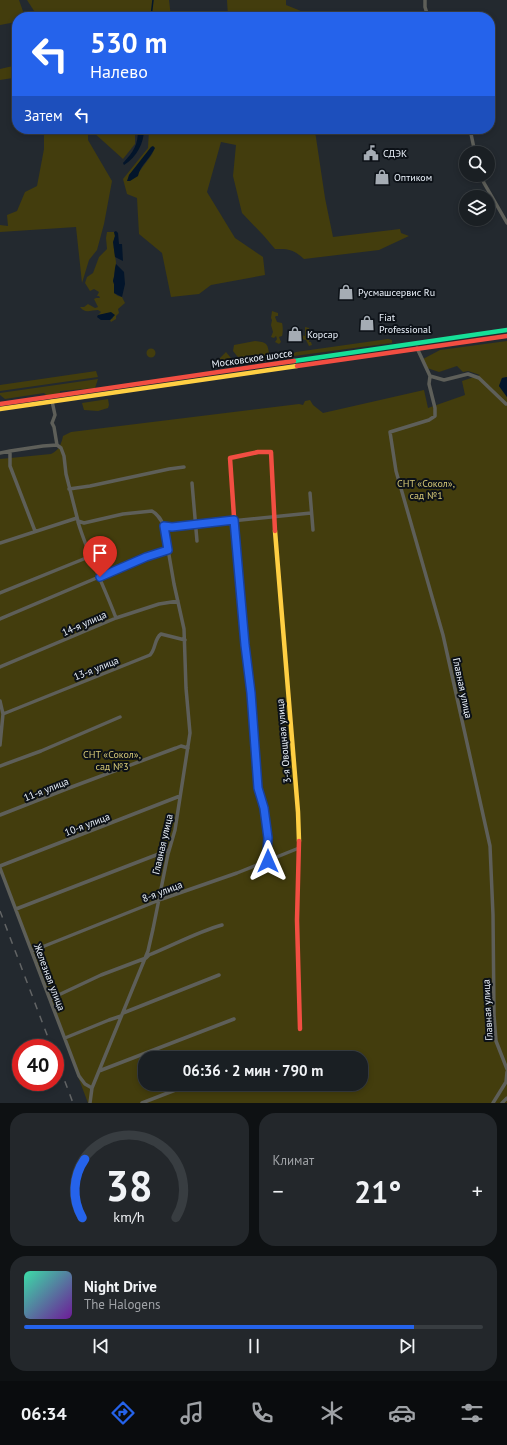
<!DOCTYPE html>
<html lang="ru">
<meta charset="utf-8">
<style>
:root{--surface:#1a1f23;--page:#23272b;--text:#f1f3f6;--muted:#9fa2a6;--line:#383d41;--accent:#2563eb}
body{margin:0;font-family:"PT Sans",sans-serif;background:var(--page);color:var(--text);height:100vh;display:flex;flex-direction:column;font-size:15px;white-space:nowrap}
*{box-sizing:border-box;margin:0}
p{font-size:13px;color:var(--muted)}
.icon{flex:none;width:22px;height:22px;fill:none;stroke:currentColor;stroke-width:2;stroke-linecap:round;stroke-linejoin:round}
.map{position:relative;height:1103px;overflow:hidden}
.side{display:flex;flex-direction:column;gap:10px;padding:10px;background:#0e1113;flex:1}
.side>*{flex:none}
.top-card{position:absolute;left:12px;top:12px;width:483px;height:122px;border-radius:16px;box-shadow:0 2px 6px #0003,0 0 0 1px var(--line);background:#2563eb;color:#fff;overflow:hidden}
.buttons{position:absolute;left:459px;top:146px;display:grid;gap:8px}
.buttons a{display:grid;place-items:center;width:36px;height:36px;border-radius:50%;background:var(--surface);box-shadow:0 2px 6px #0003,0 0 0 1px var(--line);font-size:20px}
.speed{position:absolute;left:12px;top:1039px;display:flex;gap:8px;font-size:20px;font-weight:700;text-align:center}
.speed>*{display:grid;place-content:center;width:52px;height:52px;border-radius:50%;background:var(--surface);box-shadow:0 2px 6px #0003,0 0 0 1px var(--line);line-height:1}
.speed .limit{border:6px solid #d22;background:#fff;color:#111}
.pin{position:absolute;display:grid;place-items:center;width:34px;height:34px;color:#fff;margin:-41px -17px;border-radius:50% 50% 50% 0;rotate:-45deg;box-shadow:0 0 4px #0007}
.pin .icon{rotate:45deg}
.me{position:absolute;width:44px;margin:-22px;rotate:0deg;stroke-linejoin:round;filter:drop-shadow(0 0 3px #0008)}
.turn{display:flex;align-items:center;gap:14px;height:84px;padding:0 12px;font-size:18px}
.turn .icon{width:52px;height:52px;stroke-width:2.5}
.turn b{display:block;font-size:28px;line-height:34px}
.then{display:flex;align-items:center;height:38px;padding:0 12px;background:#0003;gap:8px;font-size:15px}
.big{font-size:30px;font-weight:800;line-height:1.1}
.side .tile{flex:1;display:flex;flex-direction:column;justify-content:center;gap:6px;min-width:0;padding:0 14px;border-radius:16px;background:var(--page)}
.side .dial{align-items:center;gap:0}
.dial svg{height:104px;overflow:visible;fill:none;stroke:var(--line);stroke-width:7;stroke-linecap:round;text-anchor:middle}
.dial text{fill:var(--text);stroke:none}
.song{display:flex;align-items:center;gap:12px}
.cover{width:48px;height:48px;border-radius:6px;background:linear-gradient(135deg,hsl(160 70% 55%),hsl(280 70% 35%))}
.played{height:4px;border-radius:2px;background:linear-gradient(90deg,var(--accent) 85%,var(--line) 85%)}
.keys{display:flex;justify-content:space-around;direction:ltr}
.heat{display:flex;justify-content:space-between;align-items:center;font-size:22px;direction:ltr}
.side .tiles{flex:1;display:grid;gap:10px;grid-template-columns:1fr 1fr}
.tile:last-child{grid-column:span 2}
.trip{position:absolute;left:138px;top:1051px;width:230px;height:40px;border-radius:16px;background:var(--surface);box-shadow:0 2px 6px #0003,0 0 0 1px var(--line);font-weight:800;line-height:40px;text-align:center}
.tabs{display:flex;height:64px;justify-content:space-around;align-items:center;background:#0a0c0e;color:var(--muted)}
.tabs .icon{width:28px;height:28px}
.tabs .current{color:var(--accent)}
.tabs b{font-size:18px;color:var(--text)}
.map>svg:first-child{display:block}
</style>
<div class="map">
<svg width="507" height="1103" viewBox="0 0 507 1103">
<rect width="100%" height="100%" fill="#23292f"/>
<path fill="#433d0d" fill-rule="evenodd" d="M0,0H19L25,17H17L16,22L0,25Z
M27,0H169L171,17H38Z
M227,0H286V5L311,15V17H228Z
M17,65V84L13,78L0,80V69Z
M44,129H135V144L123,159L93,132L88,131V140L112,181L104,224L97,250L89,260L82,283L76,227L0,232V225L8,226L7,215L17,211L25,192L37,186L44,149Z
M149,129H308L309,132L315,131L325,198L333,237L400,229L401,233L409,236L379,250L304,259C293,249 289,249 275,249L264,236L242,213L233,176L236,145L221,142L207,192L235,238L263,257L265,275L211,285L199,294L171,297L162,253L139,234L137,198L127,194L123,179L148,148ZM153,153L139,172L129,175Z
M107,232H114L115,236C112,245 115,253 116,262C116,266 114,277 113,281L114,284V293L118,296L122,297L125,303L118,309L119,313L116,316V319L111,322L110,320L113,318L110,313L98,315L101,312L98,310C91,310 85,314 80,307H84L88,304L95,308L98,307L94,299L96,298H100L99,296H97L99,292L94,289L90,291L85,283L87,277L93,273L99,257L107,249L106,238Z
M272,311L278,313V316H276L275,317L277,322L282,323C283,326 283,333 282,336L279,337L281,342L279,344L275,342L277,339L276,336L274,338L271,337L273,332L271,325L272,320L271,318Z
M305,327L309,328L310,338L309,342H311L312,345L309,346L306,340L302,339L301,342L298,341L302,335L305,336Z
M388,339L392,340V343L294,356V353L296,352Z
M255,341C266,342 268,343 269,354L267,359L244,361L237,356L233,351L234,345Z
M507,341V377L502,378L499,386L507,397V1103H88L0,871V459L51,454C59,450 61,445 63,436L71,432L299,404L303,405L305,401L310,400L313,405L323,413L424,390L428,408L465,395L462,381L480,375L468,371L463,372L457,366L439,372L427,368L423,359L440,350ZM145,1058H361V1084H145Z
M146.5 353a4.5 4.5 0 1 1 9 0a4.5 4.5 0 1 1-9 0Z
M226,352L235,363L212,366Z
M96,371L98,377L0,391V385Z
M98,379L95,388L60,391V393L47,396L44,393L5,399L0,395V393Z
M108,399L109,405L108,408L98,411L84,410L82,403Z"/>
<path fill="#03152b" d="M138,129H144C144,143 137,157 124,165L123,163C134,151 138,145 138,129Z
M153,146L155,148C151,158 140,165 138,176L130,181H127L129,175L151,147Z
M116,231L118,233L119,244H122L123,261L115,257L113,242L115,236L114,232Z
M116,264L124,272L125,284L122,297L114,293V284L113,281C115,275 114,270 116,264Z
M111,312L115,315L110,320H101L97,317L98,315Z
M507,377V397L499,386L502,378Z"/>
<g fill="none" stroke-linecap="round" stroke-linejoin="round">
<path stroke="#03152b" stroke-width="1.5" d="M151,17L153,0"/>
<path stroke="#5e5f59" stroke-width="3.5" d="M425,0V7L428,17
M470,129L475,153
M481,175L484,183L507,223
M417,348L430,376L429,384L435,408V416L429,420L390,432L396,471L443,635L490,846L493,915L494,1015L496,1041L507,1069
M430,376L444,380L468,374L479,378L506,404
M52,401L55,415L52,423L54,427L57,445L61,448L64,456L66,474L78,521L84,523L123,514L152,511C158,514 161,520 164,526L174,584L184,629L186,688L190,733L175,830L168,854L153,929L148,951L92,1088L90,1103
M0,453L10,451
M192,483L197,541
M69,489L90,486L169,469L184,467
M310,493L313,530
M78,522C88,555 104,586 116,618
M164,526L172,527L311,513
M35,531L10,466V451L43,446L57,445
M0,543L77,518
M0,593L91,556
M0,619L146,557L168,550
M0,667L116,618L159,604L178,601
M0,701L3,714L0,745
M3,714L150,655C156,649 154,639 161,634L185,640
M0,766L41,751L120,717
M0,815L69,788L176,748L181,746L188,748
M0,866L180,796
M0,868L79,1076L85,1084L92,1088
M16,909L169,850
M32,951L162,899L237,873L299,848
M50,999L101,975L146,958L149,955C174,945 197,932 222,925
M123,1013L219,975
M65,1038L109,1020L121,1016
M99,1071L234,1019
M142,1103L191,1084
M493,1103L506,1082L507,1072
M502,1103L507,1098"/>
<path stroke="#16e098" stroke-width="4.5" d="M294,361L507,330
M244,627L259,788L264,808L268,838V861"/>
<path stroke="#ffcf43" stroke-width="4.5" d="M0,409L297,366
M275,531L298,812L299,841"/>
<path stroke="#f24e42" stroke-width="4.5" d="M297,366L507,336
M0,404L294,361
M244,627L237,561L230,458L258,452H271L275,531
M299,841L297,920L300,1029"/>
<path stroke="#626465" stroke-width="1.5" stroke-dasharray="7 7" stroke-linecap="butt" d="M0,911L52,1048
M55,1055L73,1103"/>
</g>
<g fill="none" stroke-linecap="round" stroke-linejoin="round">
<g stroke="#184099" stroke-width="10">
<path id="route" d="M100,577L146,557L168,550L164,526L172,527L234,520L245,645L251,693L258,788L264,808L268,838L267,852L268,861"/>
</g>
<use href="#route" stroke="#2563eb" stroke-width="7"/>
</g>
<defs>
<g id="civic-bare" transform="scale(1.2)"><path d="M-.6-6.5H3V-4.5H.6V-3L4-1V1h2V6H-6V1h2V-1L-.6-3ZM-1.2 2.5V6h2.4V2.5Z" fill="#a5acb4" stroke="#0c1117" stroke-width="2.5" paint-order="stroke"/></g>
<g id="shop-bare" transform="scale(1.2)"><path d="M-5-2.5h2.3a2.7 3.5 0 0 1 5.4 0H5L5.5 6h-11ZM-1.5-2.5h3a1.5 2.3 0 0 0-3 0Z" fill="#a5acb4" stroke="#0c1117" stroke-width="2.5" paint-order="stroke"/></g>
</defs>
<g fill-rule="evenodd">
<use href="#civic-bare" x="371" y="153"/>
<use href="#shop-bare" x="382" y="177"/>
<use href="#shop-bare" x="346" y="292"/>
<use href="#shop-bare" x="367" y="323"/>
<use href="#shop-bare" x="295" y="334"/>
</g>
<g text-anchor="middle" stroke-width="4" stroke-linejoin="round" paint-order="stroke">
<g font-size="10" fill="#ebf2fb" stroke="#0c1117" text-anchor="start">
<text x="383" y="157">СДЭК</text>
<text x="394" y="181">Оптиком</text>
<text x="358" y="296">Русмашсервис Ru</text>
<text x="379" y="321">Fiat<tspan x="379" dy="12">Professional</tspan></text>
<text x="307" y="338">Корсар</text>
</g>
<g font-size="10" fill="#ebf2fb" stroke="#0c1117">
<text transform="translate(252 358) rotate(-8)" y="4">Московское шоссе</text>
<text transform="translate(84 623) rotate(-24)" y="4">14-я улица</text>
<text transform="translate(96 668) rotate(-22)" y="4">13-я улица</text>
<text transform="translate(463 688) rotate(78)" y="4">Главная улица</text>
<text transform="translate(283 741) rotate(-95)" y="4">3-я Овощная улица</text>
<text transform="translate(46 789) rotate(-22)" y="4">11-я улица</text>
<text transform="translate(87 824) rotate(-21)" y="4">10-я улица</text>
<text transform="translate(162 844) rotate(-77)" y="4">Главная улица</text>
<text transform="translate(162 891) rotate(-21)" y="4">8-я улица</text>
<text transform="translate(50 977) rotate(69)" y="4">Железная улица</text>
<text transform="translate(487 1010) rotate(-93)" y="4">Главная улица</text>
</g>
<g font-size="10" fill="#d4c776" stroke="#0c1117">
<text x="426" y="487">СНТ «Сокол»,<tspan x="426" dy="12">сад №1</tspan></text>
<text x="112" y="758">СНТ «Сокол»,<tspan x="112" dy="12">сад №3</tspan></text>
</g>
</g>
</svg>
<div class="buttons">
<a><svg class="icon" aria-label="search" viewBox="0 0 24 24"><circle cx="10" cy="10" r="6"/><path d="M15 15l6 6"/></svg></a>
<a><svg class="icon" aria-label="layers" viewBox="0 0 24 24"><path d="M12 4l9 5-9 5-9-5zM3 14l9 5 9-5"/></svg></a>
</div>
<div class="speed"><div class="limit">40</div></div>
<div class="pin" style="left:100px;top:577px;background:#d93025"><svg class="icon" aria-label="arrive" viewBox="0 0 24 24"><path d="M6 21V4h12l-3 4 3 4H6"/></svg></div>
<svg class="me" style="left:268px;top:861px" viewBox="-20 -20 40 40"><path d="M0-17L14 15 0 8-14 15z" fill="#2563eb" stroke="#fff" stroke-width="4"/></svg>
<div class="trip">06:36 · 2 мин · 790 m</div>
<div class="top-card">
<div class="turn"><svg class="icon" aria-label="left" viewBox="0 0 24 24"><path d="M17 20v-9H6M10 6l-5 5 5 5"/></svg><div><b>530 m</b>Налево</div></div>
<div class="then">Затем<svg class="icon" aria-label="left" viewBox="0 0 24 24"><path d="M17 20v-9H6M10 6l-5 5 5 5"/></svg></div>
</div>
</div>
<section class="side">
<div class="tiles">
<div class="tile dial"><svg viewBox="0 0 100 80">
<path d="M14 69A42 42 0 1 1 86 69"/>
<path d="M14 69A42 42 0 0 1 16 24" stroke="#2563eb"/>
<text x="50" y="56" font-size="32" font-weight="700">38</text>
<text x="50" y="72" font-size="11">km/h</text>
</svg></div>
<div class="tile"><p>Климат</p>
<div class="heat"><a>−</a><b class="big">21°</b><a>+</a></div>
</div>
<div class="tile">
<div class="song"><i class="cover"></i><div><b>Night Drive</b><p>The Halogens</p></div></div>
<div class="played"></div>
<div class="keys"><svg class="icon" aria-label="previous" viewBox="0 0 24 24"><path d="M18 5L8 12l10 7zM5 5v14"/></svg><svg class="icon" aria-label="pause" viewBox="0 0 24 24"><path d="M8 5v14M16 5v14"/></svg><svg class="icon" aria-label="next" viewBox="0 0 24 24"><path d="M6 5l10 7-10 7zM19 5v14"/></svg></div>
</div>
</div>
</section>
<nav class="tabs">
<b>06:34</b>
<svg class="icon current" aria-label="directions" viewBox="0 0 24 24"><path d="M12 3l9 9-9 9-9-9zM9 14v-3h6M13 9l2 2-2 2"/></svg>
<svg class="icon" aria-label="music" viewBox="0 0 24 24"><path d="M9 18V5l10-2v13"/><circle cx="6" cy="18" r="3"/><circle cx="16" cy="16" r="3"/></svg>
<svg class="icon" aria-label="phone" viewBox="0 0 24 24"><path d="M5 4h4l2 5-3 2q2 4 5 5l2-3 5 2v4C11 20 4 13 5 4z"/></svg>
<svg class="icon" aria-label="climate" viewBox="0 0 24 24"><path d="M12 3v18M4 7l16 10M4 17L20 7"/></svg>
<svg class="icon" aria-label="car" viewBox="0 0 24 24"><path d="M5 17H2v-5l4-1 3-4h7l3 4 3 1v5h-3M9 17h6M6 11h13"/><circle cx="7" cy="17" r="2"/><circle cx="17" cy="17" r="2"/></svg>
<svg class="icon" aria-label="filters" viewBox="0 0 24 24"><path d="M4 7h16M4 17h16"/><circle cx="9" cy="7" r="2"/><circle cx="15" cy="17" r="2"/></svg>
</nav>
